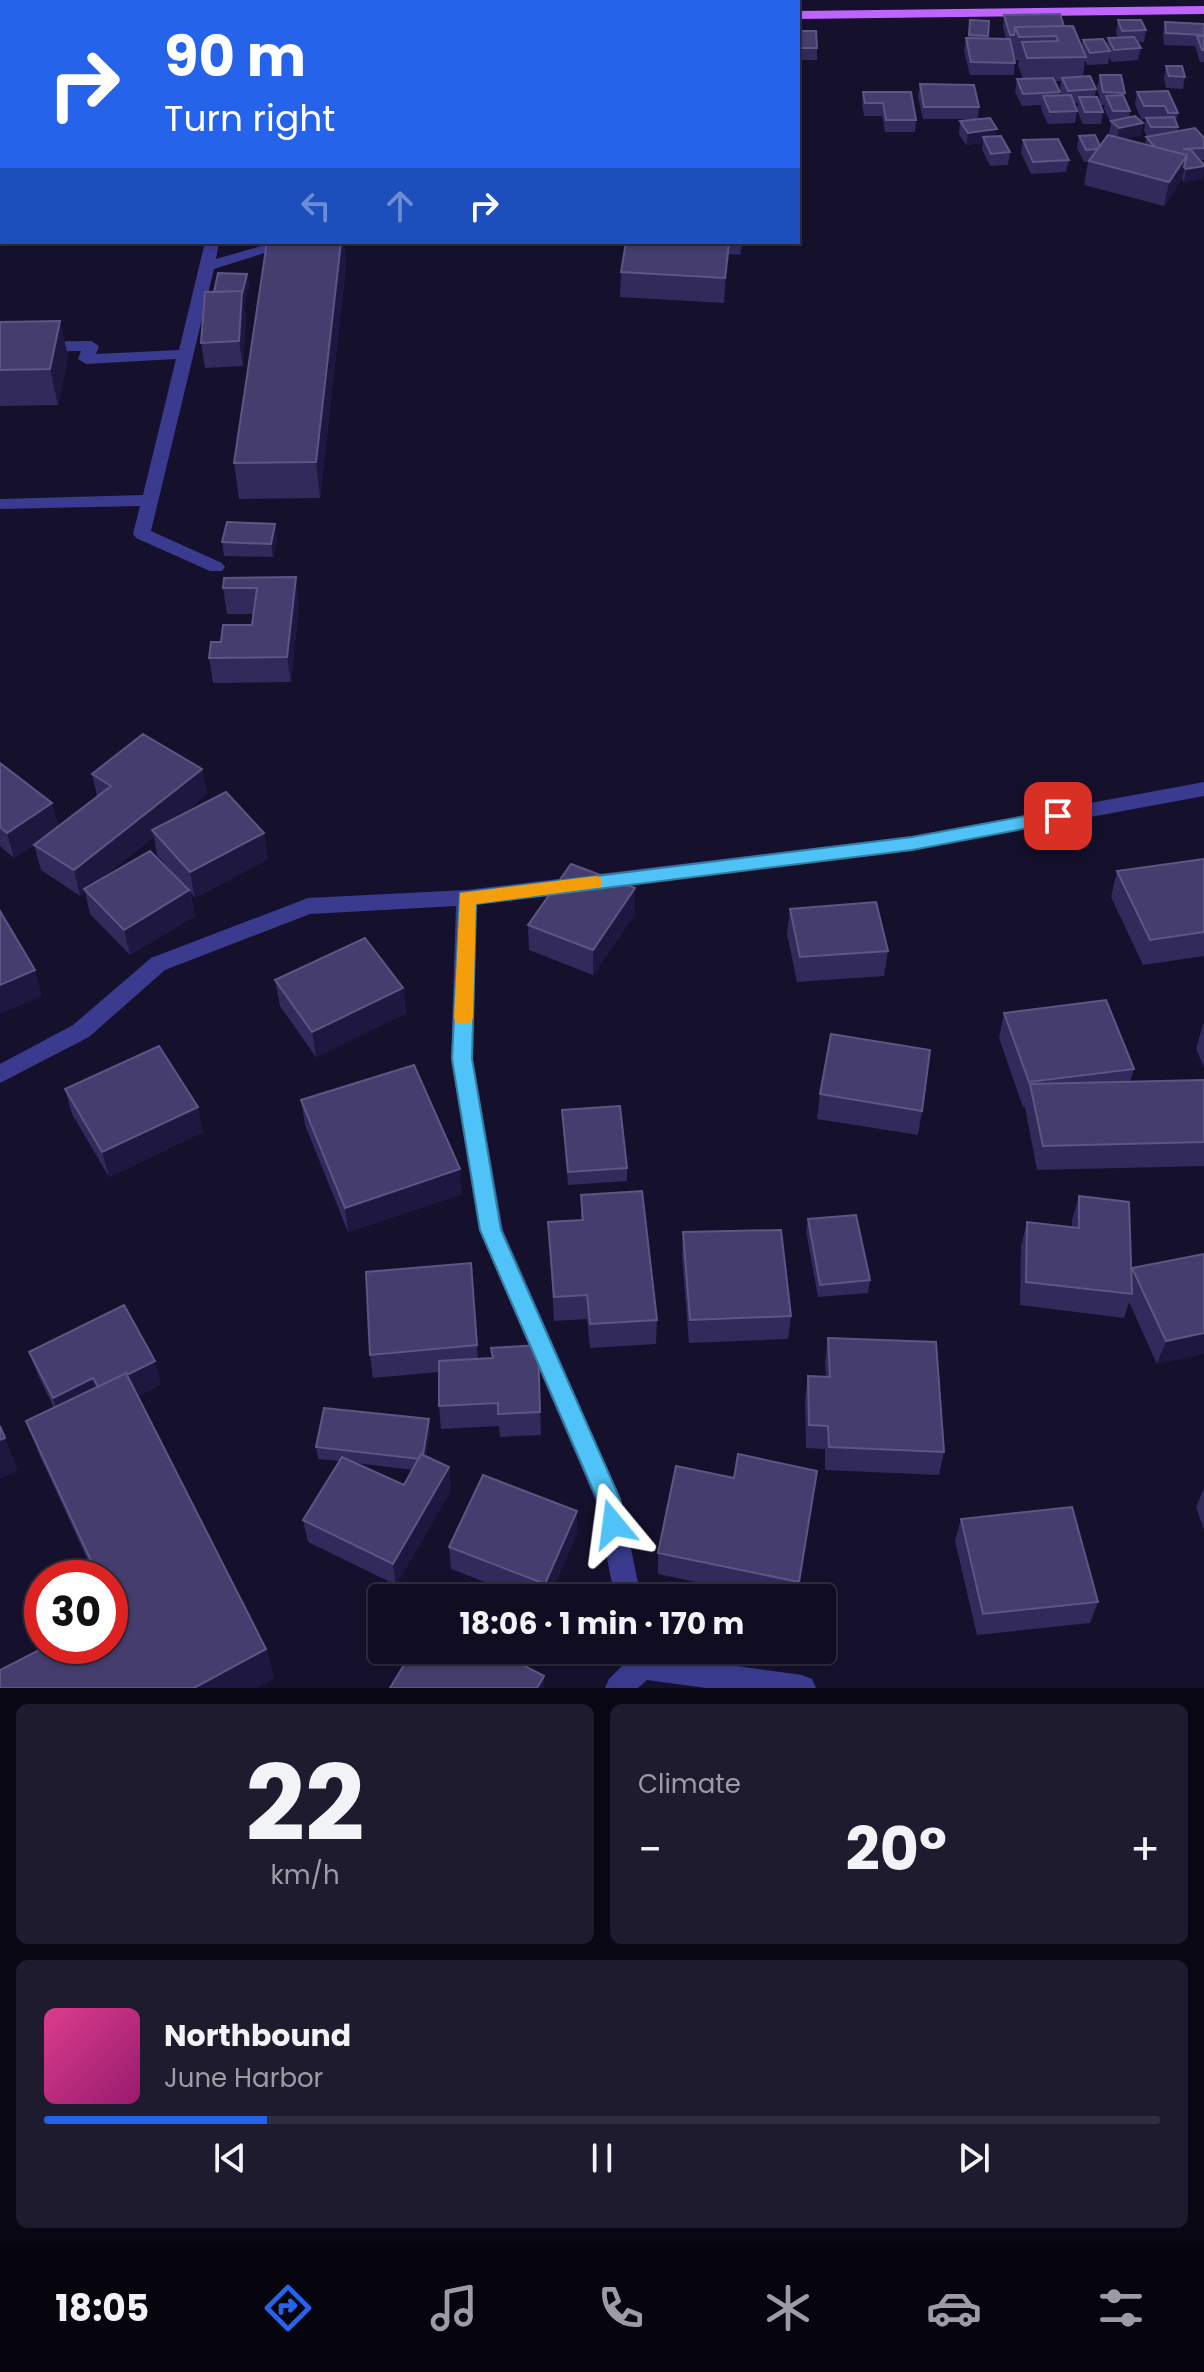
<!DOCTYPE html>
<meta charset="utf-8">
<style>
:root{--surface:#100d22;--page:#1e1b2f;--text:#f1f3f6;--muted:#9c9ca5;--line:#302d40;--accent:#2563eb}
body{margin:0;font-family:Poppins,sans-serif;background:var(--page);color:var(--text);height:100vh;display:flex;flex-direction:column;font-size:30px;white-space:nowrap}
*{box-sizing:border-box;margin:0}
p{font-size:26px;color:var(--muted)}
.icon{flex:none;width:44px;height:44px;fill:none;stroke:currentColor;stroke-width:2;stroke-linecap:round;stroke-linejoin:round}
.map{position:relative;height:1688px;overflow:hidden}
.sheet{display:flex;flex-direction:column;gap:16px;padding:16px;background:#090713;flex:1}
.sheet>*{flex:none}
.hud{position:absolute;left:0px;top:0px;width:800px;height:244px;box-shadow:0 2px 6px #0004,0 0 0 2px var(--line);background:#2563eb;color:#fff;overflow:hidden}
.speed{position:absolute;left:24px;top:1560px;display:flex;gap:16px;font-size:40px;font-weight:700;text-align:center}
.speed>*{display:grid;place-content:center;width:104px;height:104px;border-radius:50%;background:var(--surface);box-shadow:0 2px 6px #0004,0 0 0 2px var(--line);line-height:1}
.speed .limit{border:12px solid #d22;background:#fff;color:#111}
.pin{position:absolute;display:grid;place-items:center;width:68px;height:68px;color:#fff;margin:-34px;border-radius:16px;box-shadow:0 4px 12px #0006}
.me{position:absolute;width:88px;margin:-44px;rotate:344deg;stroke-linejoin:round;filter:drop-shadow(0 0 6px #0008)}
.turn{display:flex;align-items:center;gap:28px;height:168px;padding:0 32px;font-size:36px}
.turn .icon{width:104px;height:104px;stroke-width:2.5}
.turn b{display:block;font-size:56px;line-height:68px}
.lanes{display:flex;align-items:center;height:76px;padding:0 32px;background:#0003;justify-content:center;gap:40px;direction:ltr}
.lanes .off{opacity:.35}
.big{font-size:60px;font-weight:700;line-height:1.1}
.sheet .widget{flex:1;display:flex;flex-direction:column;justify-content:center;gap:12px;min-width:0;padding:0 28px;border-radius:12px;background:var(--page)}
.sheet .dial{align-items:center;gap:0}
.dial b{font-size:104px;line-height:1}
.song{display:flex;align-items:center;gap:24px}
.cover{width:96px;height:96px;border-radius:12px;background:linear-gradient(135deg,hsl(330 70% 55%),hsl(320 70% 35%))}
.played{height:8px;border-radius:4px;background:linear-gradient(90deg,var(--accent) 20%,var(--line) 20%)}
.keys{display:flex;justify-content:space-around;direction:ltr}
.heat{display:flex;justify-content:space-between;align-items:center;font-size:44px;direction:ltr}
.sheet .tiles{flex:1;display:grid;gap:16px;grid-template-columns:1fr 1fr}
.widget:last-child{grid-column:span 2}
.trip{position:absolute;left:368px;top:1584px;width:468px;height:80px;border-radius:8px;background:var(--surface);box-shadow:0 2px 6px #0004,0 0 0 2px var(--line);font-weight:700;line-height:80px;text-align:center}
.tabs{display:flex;height:128px;justify-content:space-around;align-items:center;background:#06050e;color:var(--muted)}
.tabs .icon{width:56px;height:56px}
.tabs .selected{color:var(--accent)}
.tabs b{font-size:36px;color:var(--text)}
.map>svg:first-child{display:block}
</style>
<div class="map">
<svg width="1204" height="1688" viewBox="0 0 1204 1688">
<rect width="100%" height="100%" fill="#15112d"/>
<g fill="none" stroke-linecap="round" stroke-linejoin="round">
<path fill="#3a3a8e" fill-rule="evenodd" d="M205,242H219L216,259L275,242H299L214,269L151,531L222,563L225,567L222,571H210L136,538L133,534L140,506L0,509V499L143,495L176,359L86,364L78,359L81,351L0,352V342L91,341L99,346L96,354L179,350Z
M1204,782V796L912,850L476,904L473,1059L503,1230L621,1499L641,1598H615L595,1499L479,1230L451,1059L456,906L310,914L165,970L89,1037L0,1083V1064L73,1025L151,958L308,898L466,890L912,836Z
M625,1650H651L652,1654L802,1675L812,1679L816,1688H706L647,1680L638,1688H605L609,1679L627,1661Z"/>
<path fill="#c064ff" fill-rule="evenodd" d="M1204,6V14L798,19V11Z"/>
</g>
<path fill="#312a5b" fill-rule="evenodd" d="M40,0H133V2H41Z
M1004,15L1064,26L1082,46L1083,40L1107,45L1108,38H1118L1116,32L1118,20L1146,30L1144,42H1137L1141,48L1138,60L1112,62L1109,57L1108,64L1087,65L1085,60L1083,77L1096,89L1095,97L1103,112L1101,124H1083L1077,110L1078,103H1074L1077,111L1075,123L1048,124L1041,109L1042,105L1022,106L1015,92L1017,79H1023L1018,65L1019,60H1015L1014,75H970L964,51L966,38H968L970,20L989,21L988,39H1006L1003,27ZM1054,81H1061L1060,90L1062,96H1059L1060,92Z
M1165,22L1204,24V62H1200L1195,46L1164,45L1163,34Z
M798,31L817,48V60H798Z
M0,63H2V242H0Z
M1166,66L1185,77L1183,89L1166,88L1164,78Z
M1100,75L1125,93L1124,97L1130,111L1129,117L1143,123L1141,135L1123,139L1145,145L1147,137L1144,130L1146,119H1141L1135,104L1137,92L1178,113L1176,122L1178,127L1177,131L1204,138V160H1200L1203,179L1184,182L1182,179L1164,206L1084,185L1088,162H1084L1077,148L1079,136L1100,146L1112,137L1109,133L1111,124L1104,108L1105,105H1101L1097,87Z
M920,84L979,107L978,119H923L918,97Z
M863,92L916,120L915,132H885L882,116H864L862,104Z
M960,121L996,136L1010,152L1008,165L990,166L982,149L983,143L966,145L959,134Z
M1023,140L1069,160L1066,172L1031,174L1021,153Z
M267,242H344L346,266L320,498L239,499L234,463Z
M587,242H743L740,255L729,254L724,303L620,297L621,272L625,246Z
M247,274L249,287L244,305L246,316L243,366L205,368L201,343L214,292Z
M0,322L68,356L58,405L0,406Z
M277,537L273,557L224,556L222,542Z
M224,578L299,603L291,682L213,683L209,658L221,642L252,625L253,614H227L223,588Z
M0,763L52,803L58,826L97,796L92,774L202,769L207,794L182,815L268,859L195,898L190,891L195,916L130,955L90,914L85,892L80,896L41,870L34,845L14,858L0,846ZM154,837L157,855L184,886L102,878Z
M1204,859V956L1143,965L1111,897L1117,871Z
M635,888V914L593,975L529,950L528,925Z
M790,909L888,951L884,976L797,982L787,934Z
M275,980L403,988L406,1013L316,1057L280,1006Z
M1004,1013L1134,1069L1130,1082L1204,1080V1166L1037,1170L1025,1107H1023L999,1038Z
M1203,1024H1204V1067L1196,1049Z
M65,1089L203,1132L109,1177L72,1114Z
M820,1094L922,1111L918,1135L817,1119Z
M301,1100L462,1194L348,1232L305,1125Z
M562,1110L627,1168V1181L568,1185Z
M581,1195L657,1320L656,1344L590,1348L587,1319L554,1321L548,1222L581,1220Z
M1079,1196L1131,1272L1132,1268L1204,1254L1157,1364L1129,1302L1124,1318L1020,1305L1021,1246L1027,1222L1072,1227V1220Z
M808,1219L870,1280L868,1293L818,1297L806,1231Z
M683,1232L791,1316L788,1339L689,1343L682,1256Z
M471,1263L478,1359L492,1358L538,1345L541,1435L500,1437L499,1426L441,1429L439,1406V1372L373,1378L370,1355Z
M828,1338L944,1452L939,1475L825,1470V1449L806,1448L805,1399L808,1376L826,1377L825,1361Z
M29,1352L161,1384L138,1396L266,1649L274,1678L256,1688H0L112,1612L110,1608V1578H96L39,1454L26,1421L54,1408L38,1375Z
M430,1431L426,1457L449,1467L451,1490L396,1585L308,1542L303,1520L340,1461L318,1459L316,1447ZM356,1463L413,1470L404,1485Z
M817,1471L797,1598H771L658,1574V1553L734,1478Z
M1204,1488V1530L1196,1507Z
M577,1511V1533L549,1598H526L451,1569L449,1547Z
M961,1519L1098,1602L1090,1623L977,1635L955,1541Z"/>
<path fill="#1e1841" d="M0,97H2V122H0Z
M1143,123L1141,135L1117,141L1119,128Z
M997,129L995,142L983,137V143L966,145L968,133Z
M1187,155L1182,180L1164,206L1169,182Z
M1204,166L1203,179L1184,182L1186,169Z
M341,242H344L346,266L320,498L316,462Z
M729,242L728,265L724,303L725,278Z
M247,274L249,287L244,305L246,316L243,366L239,341L241,298Z
M60,321L68,356L58,405L50,369Z
M275,524L277,537L273,557L271,544Z
M296,577L299,603L291,682L287,657Z
M202,769L207,794L157,835L152,830L154,837L86,891L84,889L85,892L80,896L74,870Z
M52,803L59,829L14,858L7,833Z
M264,833L268,859L195,898L190,872Z
M635,888V914L593,975V950Z
M189,890L195,916L130,955L124,930Z
M35,970L42,996L0,1014V985Z
M403,988L406,1013L316,1057L312,1032Z
M198,1107L203,1132L109,1177L102,1152Z
M460,1169L462,1194L348,1232L345,1208Z
M1204,1333V1354L1157,1364L1166,1341Z
M155,1361L161,1384L106,1412L99,1389Z
M93,1378L101,1401L61,1421L53,1398Z
M429,1419L430,1431L424,1471L422,1459Z
M5,1438L18,1470L0,1479V1440Z
M449,1467L451,1490L396,1585L393,1564Z
M577,1511V1533L549,1598H545V1584Z
M266,1649L274,1678L256,1688H194Z
M544,1676V1688H537Z"/>
<path fill="#443d6d" stroke="#5c5684" stroke-width="2" d="M1060,14L1064,26L1015,27L1014,35H1010L1004,15Z
M970,20L989,21L988,36L969,35Z
M1118,20H1141L1146,30L1122,31Z
M1165,22L1204,24V35L1166,33Z
M1073,26L1086,57L1027,58L1022,42L1058,41L1056,36L1019,37L1015,27Z
M798,31H816L817,48H798Z
M1197,36H1204V50H1202Z
M1134,37L1141,48L1114,50L1108,38Z
M966,38L1010,39L1015,63L971,62Z
M1103,39L1110,51L1090,53L1083,40Z
M0,63H2V97H0Z
M1166,66H1182L1185,77L1169,76Z
M1100,75H1121L1125,93L1103,92Z
M1090,76L1096,89L1068,91L1062,78Z
M1053,78L1060,92L1023,94L1017,79Z
M920,84L974,85L979,107H924Z
M1168,91L1178,113H1168L1165,106H1144L1137,92Z
M863,92H911L916,120H886L883,103H865Z
M1071,95L1077,111L1050,112L1043,96Z
M1123,95L1130,111H1113L1106,96Z
M1079,97H1097L1103,112H1085Z
M2,114V159H0V121Z
M1135,116L1143,123L1119,128L1111,121Z
M1174,117L1178,127H1151L1146,118Z
M990,118L997,129L968,133L960,121Z
M1195,128L1204,138V148L1183,149L1191,150L1204,165V166L1186,169L1184,167L1187,155L1155,147L1146,137Z
M1095,135L1100,146L1097,149L1086,150L1079,136Z
M1108,135L1187,155L1169,182L1089,161Z
M1001,136L1010,152L991,154L983,137Z
M1058,139L1069,160L1033,162L1023,140Z
M0,174H2V207H0Z
M267,242H341L316,462L234,463Z
M626,242H729L725,278L621,272Z
M218,273L247,274L242,294V291L214,292Z
M242,291L239,341L201,343L205,292Z
M60,321L50,369L0,370V322Z
M227,522L275,524L271,544L222,542Z
M296,577L287,657L209,658L211,642H221L223,625H252L257,588H223L224,578Z
M143,734L202,769L74,870L34,845L111,786L92,774Z
M0,763L52,803L7,833L0,827Z
M226,792L264,833L190,872L152,830Z
M150,851L189,890L124,930L84,889Z
M1204,859V932L1150,940L1117,871Z
M571,864L635,888L593,950L528,925Z
M876,902L888,951L800,957L790,909Z
M0,911L35,970L0,985Z
M365,938L403,988L312,1032L275,980Z
M1106,1000L1134,1069L1029,1082L1004,1013Z
M831,1034L930,1050L922,1111L820,1094Z
M159,1046L198,1107L102,1152L65,1089Z
M414,1065L460,1169L345,1208L301,1100Z
M1204,1080V1142L1043,1146L1030,1084Z
M620,1106L627,1168L568,1172L562,1110Z
M642,1191L657,1320L590,1324L587,1295L554,1297L548,1222L583,1220L581,1195Z
M1079,1196L1129,1202L1132,1294L1026,1282L1027,1222L1079,1228Z
M856,1215L870,1280L820,1285L808,1219Z
M781,1230L791,1316L690,1320L683,1232Z
M1204,1254V1333L1166,1341L1132,1268Z
M471,1263L477,1345L370,1355L366,1272Z
M124,1305L155,1361L127,1375L126,1373L98,1387L93,1378L53,1398L29,1352Z
M828,1338L936,1342L944,1452L829,1447L828,1426L809,1425L808,1376L830,1377Z
M538,1345L540,1412L498,1414V1403L439,1406V1361L493,1358L491,1348Z
M126,1373L266,1649L194,1688H0V1670L47,1646H110V1613L114,1611L110,1602V1578H99L26,1421Z
M324,1408L429,1419L423,1455L421,1454L419,1459L316,1447Z
M0,1426L5,1438L0,1440Z
M421,1454L449,1467L393,1564L303,1520L342,1457L404,1485Z
M738,1454L817,1471L799,1582L658,1553L676,1466L734,1478Z
M483,1475L577,1511L545,1584L449,1547Z
M1072,1507L1098,1602L983,1614L961,1519Z
M413,1650H494L544,1676L537,1688H390Z"/>
<path fill="#4fc3f7" stroke="#337fa1" stroke-width="2" d="M1058,810L1067,816L1065,821L912,850L476,904L472,1059L501,1230L620,1499L625,1524L621,1531L613,1535L605,1531L597,1499L480,1230L452,1059L460,893L912,837Z"/>
<path fill="#f59e0b" d="M596,876L602,878V887L476,904L473,1018L470,1024H457L454,1018L460,893Z"/>
</svg>
<div class="speed"><div class="limit">30</div></div>
<div class="pin" style="left:1058px;top:816px;background:#d93025"><svg class="icon" aria-label="arrive" viewBox="0 0 24 24"><path d="M6 21V4h12l-3 4 3 4H6"/></svg></div>
<svg class="me" style="left:613px;top:1524px" viewBox="-20 -20 40 40"><path d="M0-17L14 15 0 8-14 15z" fill="#4fc3f7" stroke="#fff" stroke-width="4"/></svg>
<div class="trip">18:06 · 1 min · 170 m</div>
<div class="hud">
<div class="turn"><svg class="icon" aria-label="right" viewBox="0 0 24 24"><path d="M7 20v-9h11M14 6l5 5-5 5"/></svg><div><b>90 m</b>Turn right</div></div>
<div class="lanes"><svg class="icon off" aria-label="left" viewBox="0 0 24 24"><path d="M17 20v-9H6M10 6l-5 5 5 5"/></svg><svg class="icon off" aria-label="ahead" viewBox="0 0 24 24"><path d="M12 20V5M6 11l6-6 6 6"/></svg><svg class="icon" aria-label="right" viewBox="0 0 24 24"><path d="M7 20v-9h11M14 6l5 5-5 5"/></svg></div>
</div>
</div>
<section class="sheet">
<div class="tiles">
<div class="widget dial"><b>22</b><p>km/h</p></div>
<div class="widget"><p>Climate</p>
<div class="heat"><a>−</a><b class="big">20°</b><a>+</a></div>
</div>
<div class="widget">
<div class="song"><i class="cover"></i><div><b>Northbound</b><p>June Harbor</p></div></div>
<div class="played"></div>
<div class="keys"><svg class="icon" aria-label="previous" viewBox="0 0 24 24"><path d="M18 5L8 12l10 7zM5 5v14"/></svg><svg class="icon" aria-label="pause" viewBox="0 0 24 24"><path d="M8 5v14M16 5v14"/></svg><svg class="icon" aria-label="next" viewBox="0 0 24 24"><path d="M6 5l10 7-10 7zM19 5v14"/></svg></div>
</div>
</div>
</section>
<nav class="tabs">
<b>18:05</b>
<svg class="icon selected" aria-label="directions" viewBox="0 0 24 24"><path d="M12 3l9 9-9 9-9-9zM9 14v-3h6M13 9l2 2-2 2"/></svg>
<svg class="icon" aria-label="music" viewBox="0 0 24 24"><path d="M9 18V5l10-2v13"/><circle cx="6" cy="18" r="3"/><circle cx="16" cy="16" r="3"/></svg>
<svg class="icon" aria-label="phone" viewBox="0 0 24 24"><path d="M5 4h4l2 5-3 2q2 4 5 5l2-3 5 2v4C11 20 4 13 5 4z"/></svg>
<svg class="icon" aria-label="climate" viewBox="0 0 24 24"><path d="M12 3v18M4 7l16 10M4 17L20 7"/></svg>
<svg class="icon" aria-label="car" viewBox="0 0 24 24"><path d="M5 17H2v-5l4-1 3-4h7l3 4 3 1v5h-3M9 17h6M6 11h13"/><circle cx="7" cy="17" r="2"/><circle cx="17" cy="17" r="2"/></svg>
<svg class="icon" aria-label="filters" viewBox="0 0 24 24"><path d="M4 7h16M4 17h16"/><circle cx="9" cy="7" r="2"/><circle cx="15" cy="17" r="2"/></svg>
</nav>
